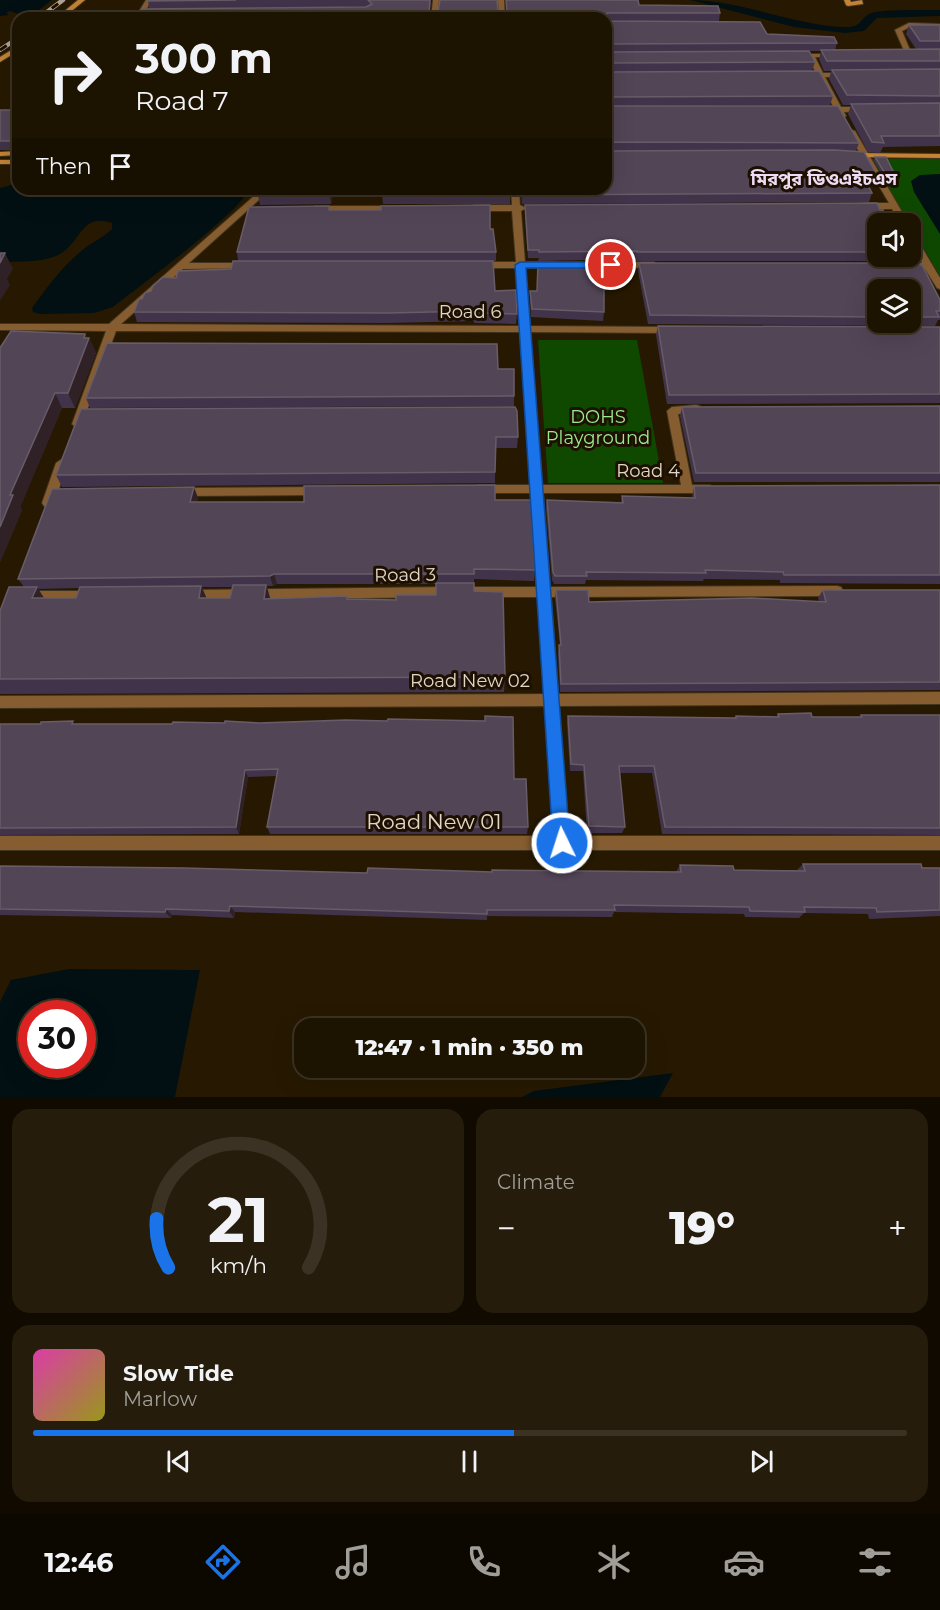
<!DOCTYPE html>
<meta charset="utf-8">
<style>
:root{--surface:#1d1301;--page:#251c0b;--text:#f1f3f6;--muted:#a09e99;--line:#3b3223;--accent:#1a73e8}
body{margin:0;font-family:Montserrat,"Noto Sans Bengali",sans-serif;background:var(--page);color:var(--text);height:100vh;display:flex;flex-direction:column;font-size:22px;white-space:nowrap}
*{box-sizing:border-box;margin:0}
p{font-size:20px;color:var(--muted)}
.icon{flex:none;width:33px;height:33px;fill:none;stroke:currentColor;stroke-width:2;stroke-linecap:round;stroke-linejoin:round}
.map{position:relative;height:1097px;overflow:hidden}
.sheet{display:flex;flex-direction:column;gap:12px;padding:12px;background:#100a01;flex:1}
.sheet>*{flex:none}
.hud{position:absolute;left:12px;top:12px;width:600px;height:183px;border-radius:18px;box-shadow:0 6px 24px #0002,0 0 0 2px var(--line);background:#1d1301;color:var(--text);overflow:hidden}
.fabs{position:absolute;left:867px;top:213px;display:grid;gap:12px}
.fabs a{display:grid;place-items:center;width:54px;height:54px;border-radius:12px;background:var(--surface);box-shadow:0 6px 24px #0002,0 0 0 2px var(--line);font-size:30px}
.speed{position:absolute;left:18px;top:1000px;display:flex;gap:12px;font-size:30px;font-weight:700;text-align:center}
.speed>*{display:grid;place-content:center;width:78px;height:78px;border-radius:50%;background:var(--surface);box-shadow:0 6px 24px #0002,0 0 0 2px var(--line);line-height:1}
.speed .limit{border:9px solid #d22;background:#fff;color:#111}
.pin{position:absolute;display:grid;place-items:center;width:51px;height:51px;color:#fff;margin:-26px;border:3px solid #fff;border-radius:50%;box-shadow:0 2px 6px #0007}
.me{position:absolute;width:66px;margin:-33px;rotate:356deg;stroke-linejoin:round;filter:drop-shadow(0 0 4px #0008)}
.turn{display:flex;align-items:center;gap:21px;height:126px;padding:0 24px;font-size:27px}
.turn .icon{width:78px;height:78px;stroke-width:2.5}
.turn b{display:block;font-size:42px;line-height:51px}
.then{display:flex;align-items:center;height:57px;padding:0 24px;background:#0003;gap:12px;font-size:22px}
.big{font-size:45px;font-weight:800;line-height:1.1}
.sheet .tile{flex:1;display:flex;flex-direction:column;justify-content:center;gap:9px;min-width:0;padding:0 21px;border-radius:18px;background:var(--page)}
.sheet .dial{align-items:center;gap:0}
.dial svg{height:156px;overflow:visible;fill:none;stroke:var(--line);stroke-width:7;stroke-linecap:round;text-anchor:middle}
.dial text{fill:var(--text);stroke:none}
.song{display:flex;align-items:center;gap:18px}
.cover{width:72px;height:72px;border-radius:9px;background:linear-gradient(135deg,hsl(320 70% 55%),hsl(60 70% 35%))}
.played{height:6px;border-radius:3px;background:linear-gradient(90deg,var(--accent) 55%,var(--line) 55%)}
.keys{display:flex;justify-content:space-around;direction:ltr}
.heat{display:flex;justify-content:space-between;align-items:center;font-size:33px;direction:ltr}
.sheet .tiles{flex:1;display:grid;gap:12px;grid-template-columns:1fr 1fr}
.tile:last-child{grid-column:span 2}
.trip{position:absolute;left:294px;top:1018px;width:351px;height:60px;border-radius:18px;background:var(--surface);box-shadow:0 6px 24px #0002,0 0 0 2px var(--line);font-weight:800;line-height:60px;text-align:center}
.tab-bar{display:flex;height:96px;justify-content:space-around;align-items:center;background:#0c0800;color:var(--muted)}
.tab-bar .icon{width:42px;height:42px}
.tab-bar .current{color:var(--accent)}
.tab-bar b{font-size:27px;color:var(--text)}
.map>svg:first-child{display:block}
</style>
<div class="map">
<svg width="940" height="1097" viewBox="0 0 940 1097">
<rect width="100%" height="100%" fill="#271901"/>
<path fill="#0f4900" d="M940,158V276L870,159Z
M538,340H637L663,483H548Z"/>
<path fill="#021013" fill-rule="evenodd" d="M0,0H52L28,18L10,11L6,13L9,15L0,16Z
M940,174V234L914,192L911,181L920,175Z
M18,183V189H249C243,210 136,289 113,307L94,313L40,314L33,312L32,308C48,286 64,264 85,248C94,241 104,237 112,229V223C79,212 82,245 56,256C39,263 18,261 0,262V188Z
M69,969L200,970L175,1097H0V1002L11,980ZM32,1014H82V1065H32Z
M673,1073L660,1097H522L534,1091Z"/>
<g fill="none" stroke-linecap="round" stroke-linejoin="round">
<path fill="#021013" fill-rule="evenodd" d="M690,0C740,0 792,25 844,27C863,28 858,19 871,13C879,9 928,10 940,10V16L877,18L864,31L845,33L794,27Z"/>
<g stroke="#41341d" stroke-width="2">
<path id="street" d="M146,0H152L141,18H135Z
M433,0H439L437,18H431Z
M498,0H504L505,18H499Z
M909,23L940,24V28L910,27L902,31L912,55L909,57L906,55L895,30Z
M794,54H838L839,55L836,57H815L823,73H845L849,75L845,77H825L841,107H869V111L844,112L846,116L842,118L836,112H823V108H834L818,77H805L801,75L805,73H816L808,57L794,56Z
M848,129L855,131L909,224H900L892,209H864L860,206L864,203H889L847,131Z
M262,189H271L189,263H249L252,264V268L183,269L121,324L520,326L516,268H479L474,265L479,262H516L512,211H474L470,208L474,205H512L511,189H519L520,205L526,208L521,211L525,262H555L560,265L555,268H525L530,326L671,327L676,330L671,333L530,332L542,485H681L667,411L672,407L696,405L700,406L701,409L700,412L678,414L692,485H710L716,489L710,493H543L550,587L837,586L841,587L843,591L841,595L837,596L551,597L558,694L940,692V704L559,706L569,836H940V850H0V836H554L545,706L0,708V696L545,694L538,597H470L466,596L464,592L466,588L470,587H537L531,493H478L472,489L478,485H531L520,332L116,331L82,424L77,428L72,424L106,331L0,330V324H109Z
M315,206H396L400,209L396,212L312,211L311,209Z
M910,232L914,234L940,278V289L937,288L925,269H908L903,266L908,263H922L910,242Z
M590,262H654L659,265L654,268L587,267V263Z
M62,459L68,463L54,503L48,507L44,506L42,503L56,463Z
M320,487L326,491L320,495L179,496L173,492L179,488Z
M450,587L454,588L456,592L454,596L450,597L188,600L184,599L182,595L184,591L188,590Z
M26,591H93L97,592L99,596L97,600L93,601H26L22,600L20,596L22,592Z"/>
</g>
<g stroke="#41341d" stroke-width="2">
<path id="secondary" d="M78,0H85L63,18H56Z
M844,0H850L851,2L862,0L863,4L848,6L846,5Z
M18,46V51L0,62V57Z
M18,151V155L0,156V152Z
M850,153L940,154V158L853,157H850Z
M0,160H18V164H0Z"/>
</g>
<use href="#street" fill="#865d31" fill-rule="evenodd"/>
<use href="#secondary" fill="#c38236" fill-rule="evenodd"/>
<g stroke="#aea493" stroke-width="4.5">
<path id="rail" d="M39,18L63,0
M0,50L18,38"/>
</g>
<use href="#rail" stroke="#1d1000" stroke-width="3" stroke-dasharray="8" stroke-linecap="butt"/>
</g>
<path fill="#413349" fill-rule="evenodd" d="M148,0H431L430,12H506V0H638L639,5L720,13L719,21H606L767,34L837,43L835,50L916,49L906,34L909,25H940V146L883,147L880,153L868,152L848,114L851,105H843L829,79L831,71H824L819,59L821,51H809L815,62L812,71L833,96L830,105L610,106L859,143L856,151L877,175L874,183H868L872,193L869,202L522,204L521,189H606V18H129L367,7L149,9Z
M0,110H18V150H0Z
M875,157L895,175L894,179H885L874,161Z
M265,189H334L331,204L260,205L258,196Z
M382,195H510V204H383Z
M525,205L878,224V256H905L903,261H636L635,259L538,261L539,258H528L525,213Z
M329,210L490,229L496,252V261H238L237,252Z
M639,263H912L922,265L940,300V320H938L935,326L648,324L638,271ZM878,290H910V322H878Z
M495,291L517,314L516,324L474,323V321L389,323L137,322L134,312Z
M530,291L604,312L603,321L531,317L530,299Z
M658,326L940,327V403L667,404L656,335Z
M85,334L87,338H89L96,353L75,408H62L20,507L22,510L0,562V348Z
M498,369L514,396V406L90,408L86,398Z
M940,406V482H694L680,416L682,407Z
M517,411L518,437L517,448H495V483L62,487L56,475Z
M940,485V584L780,583V580L704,579L703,581L586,580L585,584H554L552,580L546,508L547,500L621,502L622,496L692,498L694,486Z
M198,498L197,502L495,500L535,570L534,581L474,579V591L505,677L504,692L0,694V611L24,587L18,579ZM277,584H436V595L396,600L348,599L347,596L270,599L267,586H273ZM202,587H233L230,598H206ZM79,588L76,598H44L38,589Z
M556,590L589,602L819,601L818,598L823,590H940V690L560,692L558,653L560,645L555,598Z
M778,714L812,717H859L861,715H940V835L662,834L652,773H620L625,827L622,833H587L583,771H570L567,723L568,716L734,718L736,716L776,717Z
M0,724H75L514,779L528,827L527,834H270L267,827L277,776L248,777L239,834L0,835Z
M803,864L940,868V916L869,919L868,914L804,913L799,918L745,917L744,914L614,912L612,917L487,916V920L235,912L234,918L172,915L171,918L0,915V866L367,873L676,872L680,865L734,870H797Z"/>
<path fill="#2f2126" d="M331,189H334L331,204L330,196Z
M5,253L13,269L7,279L10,285L0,301V263Z
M85,334L88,341L89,338L96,353L75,408L68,393Z
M55,393L62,408L20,507L22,510L0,562V527L10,495Z
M194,487L198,498L194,512L190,502Z
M274,574L277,584L273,586L270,576Z
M266,585L271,601L264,599Z
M201,586L208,601L199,598Z
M37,587L47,603L32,598Z
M245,770L248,777L239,834L236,827Z
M230,906L235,912L234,918L229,911Z
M166,909L172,915L171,918L165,912Z"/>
<path fill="#524556" stroke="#685c68" stroke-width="1.5" d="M148,0H236L147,1Z
M368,0H430L429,12H438L440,0H497L498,12H507L506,0H638L639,5L718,6L720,13H607L605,18H129L132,12H139L142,9L366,7L372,4Z
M606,20L607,21L760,22L767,34L834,37L837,43L607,44L606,46Z
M909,25H940V41H920Z
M940,49V61H827L821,50Z
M606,51L607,52L809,51L815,62L607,63L606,66Z
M940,69V96L847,95L832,70Z
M606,71L607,72L819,71L833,96L607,97L606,100Z
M940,103V136H881L884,143L872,142L851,104Z
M606,105L607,106H838L859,143L607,142L606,145Z
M0,110H18V141H0Z
M606,149L607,151L835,150L864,152L877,175H863L872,193L523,195L522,189H606Z
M875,157H886L895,175H886Z
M265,189H331L330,196H258Z
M383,189H510V195H382Z
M877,203L880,210H883L889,224H878V252H637V251L539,252V250H528L525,205Z
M490,205V229H493L496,252H237L249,207L329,206V210H381V206Z
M0,253H5L0,263Z
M233,261H493L495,291L516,290L517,314L474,313V311L388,313L134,312L139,299H142L145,293L151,291L153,286L163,277L176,278L178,271L231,269Z
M538,263H604V312L532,309L530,291H537Z
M639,263H912L922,265L940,300V311H936L939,317H910V290H878V317L650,315Z
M658,326L940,327V394L669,395Z
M11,331L85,334L84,338H89L68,393H55L10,495H13L0,527V348Z
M107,343L497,344L498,369H514V396L86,398Z
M940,406V473H696L682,407Z
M515,407L517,411L518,437H496L495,472L56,475L81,409Z
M495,485V500H531L535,570L474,569V574H274L270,576L18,579L52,489L194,487L190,502H304V486Z
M940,485V575H784L783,572L705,570L706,573L586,572L587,576H555L553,572L547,500L623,503L622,496L695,498L694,486Z
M436,583H474V591L503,592L505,677L0,679V611L9,587H37L32,598H76L80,587L201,586L199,598H230L233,585H266L264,599L347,596V599L396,600V595H436Z
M556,590H588L589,602L752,598L826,602L823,590H940V682L561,684L559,645H561Z
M811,713L812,717H862L861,715H940V828L665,827L654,766H619L625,827L589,826L584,765L571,764L568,716L736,718V716L779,717L778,714Z
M485,716L513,717L514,779H526L528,827H267L278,769L245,770L236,827L0,828V724H41V722L73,721L72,724H172L173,722L225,723V721L259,723L346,720L387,721L388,719L485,721Z
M803,864H921L922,868H940V910L877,912L876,908L804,907L805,912L750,911L749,907L614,905L615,910H487V914L230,906L229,911L166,909L165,912L0,909V866L184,868L367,873L368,868L492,872V870L681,872L680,865L733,866L734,870L805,871Z"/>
<path fill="#1a73e8" stroke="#114b97" stroke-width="1.5" d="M611,262L615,263V268H526L570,843L568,849L562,851L556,849L553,843L515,265L520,262Z"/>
<g text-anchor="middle" stroke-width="6" stroke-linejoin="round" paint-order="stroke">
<g font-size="18" font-weight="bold" fill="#eedcf6" stroke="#1d1000">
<text x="824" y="185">মিরপুর ডিওএইচএস</text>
</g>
<g font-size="18" fill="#e0d7c8" stroke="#1d1000">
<text x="470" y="318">Road 6</text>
<text x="648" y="477">Road 4</text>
<text transform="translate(405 575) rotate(-1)" y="6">Road 3</text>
<text x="470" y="687">Road New 02</text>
</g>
<g font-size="18" fill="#9cea8c" stroke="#1d1000">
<text x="598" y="423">DOHS<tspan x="598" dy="21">Playground</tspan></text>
</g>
<g font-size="21" fill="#e0d7c8" stroke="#1d1000">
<text x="434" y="829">Road New 01</text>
</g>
</g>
</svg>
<div class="fabs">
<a><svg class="icon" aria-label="sound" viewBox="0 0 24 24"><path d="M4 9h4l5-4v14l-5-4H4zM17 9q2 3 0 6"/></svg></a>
<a><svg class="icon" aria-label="layers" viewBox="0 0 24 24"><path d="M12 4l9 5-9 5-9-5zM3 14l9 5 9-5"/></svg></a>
</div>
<div class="speed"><div class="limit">30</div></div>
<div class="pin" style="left:611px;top:265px;background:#d93025"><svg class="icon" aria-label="arrive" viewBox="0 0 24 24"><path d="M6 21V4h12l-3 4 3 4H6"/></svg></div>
<svg class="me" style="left:562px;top:843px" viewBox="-20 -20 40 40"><circle r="17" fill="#1a73e8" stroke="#fff" stroke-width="3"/><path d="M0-11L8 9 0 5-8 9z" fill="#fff"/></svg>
<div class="trip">12:47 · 1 min · 350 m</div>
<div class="hud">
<div class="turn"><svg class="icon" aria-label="right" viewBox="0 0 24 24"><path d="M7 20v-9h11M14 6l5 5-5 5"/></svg><div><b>300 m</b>Road 7</div></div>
<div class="then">Then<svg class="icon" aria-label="arrive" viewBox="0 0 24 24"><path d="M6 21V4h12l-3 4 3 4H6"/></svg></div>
</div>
</div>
<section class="sheet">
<div class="tiles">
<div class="tile dial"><svg viewBox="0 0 100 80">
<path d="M14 69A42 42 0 1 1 86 69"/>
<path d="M14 69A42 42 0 0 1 8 44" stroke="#1a73e8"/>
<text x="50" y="56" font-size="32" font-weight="700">21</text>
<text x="50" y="72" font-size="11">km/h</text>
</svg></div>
<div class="tile"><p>Climate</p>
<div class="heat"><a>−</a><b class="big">19°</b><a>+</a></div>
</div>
<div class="tile">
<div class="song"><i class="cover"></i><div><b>Slow Tide</b><p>Marlow</p></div></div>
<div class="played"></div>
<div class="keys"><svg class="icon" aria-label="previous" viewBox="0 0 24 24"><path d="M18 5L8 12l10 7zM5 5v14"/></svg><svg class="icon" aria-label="pause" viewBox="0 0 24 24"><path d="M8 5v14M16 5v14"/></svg><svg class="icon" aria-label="next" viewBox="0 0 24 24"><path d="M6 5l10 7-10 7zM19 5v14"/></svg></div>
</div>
</div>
</section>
<nav class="tab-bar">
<b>12:46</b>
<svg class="icon current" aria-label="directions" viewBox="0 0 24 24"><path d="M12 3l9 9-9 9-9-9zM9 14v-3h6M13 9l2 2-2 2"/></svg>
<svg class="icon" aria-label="music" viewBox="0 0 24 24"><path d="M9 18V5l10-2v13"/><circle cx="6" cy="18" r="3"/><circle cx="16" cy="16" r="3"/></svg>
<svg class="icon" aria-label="phone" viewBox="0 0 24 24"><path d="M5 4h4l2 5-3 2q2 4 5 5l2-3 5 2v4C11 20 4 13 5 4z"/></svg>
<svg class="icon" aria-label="climate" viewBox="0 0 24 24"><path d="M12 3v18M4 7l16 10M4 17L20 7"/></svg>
<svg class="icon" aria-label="car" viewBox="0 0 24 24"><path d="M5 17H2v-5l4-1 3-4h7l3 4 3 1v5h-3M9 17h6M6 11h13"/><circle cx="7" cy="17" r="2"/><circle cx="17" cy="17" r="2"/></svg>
<svg class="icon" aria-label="filters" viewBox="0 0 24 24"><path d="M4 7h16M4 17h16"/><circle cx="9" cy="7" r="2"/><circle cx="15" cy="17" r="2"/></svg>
</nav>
